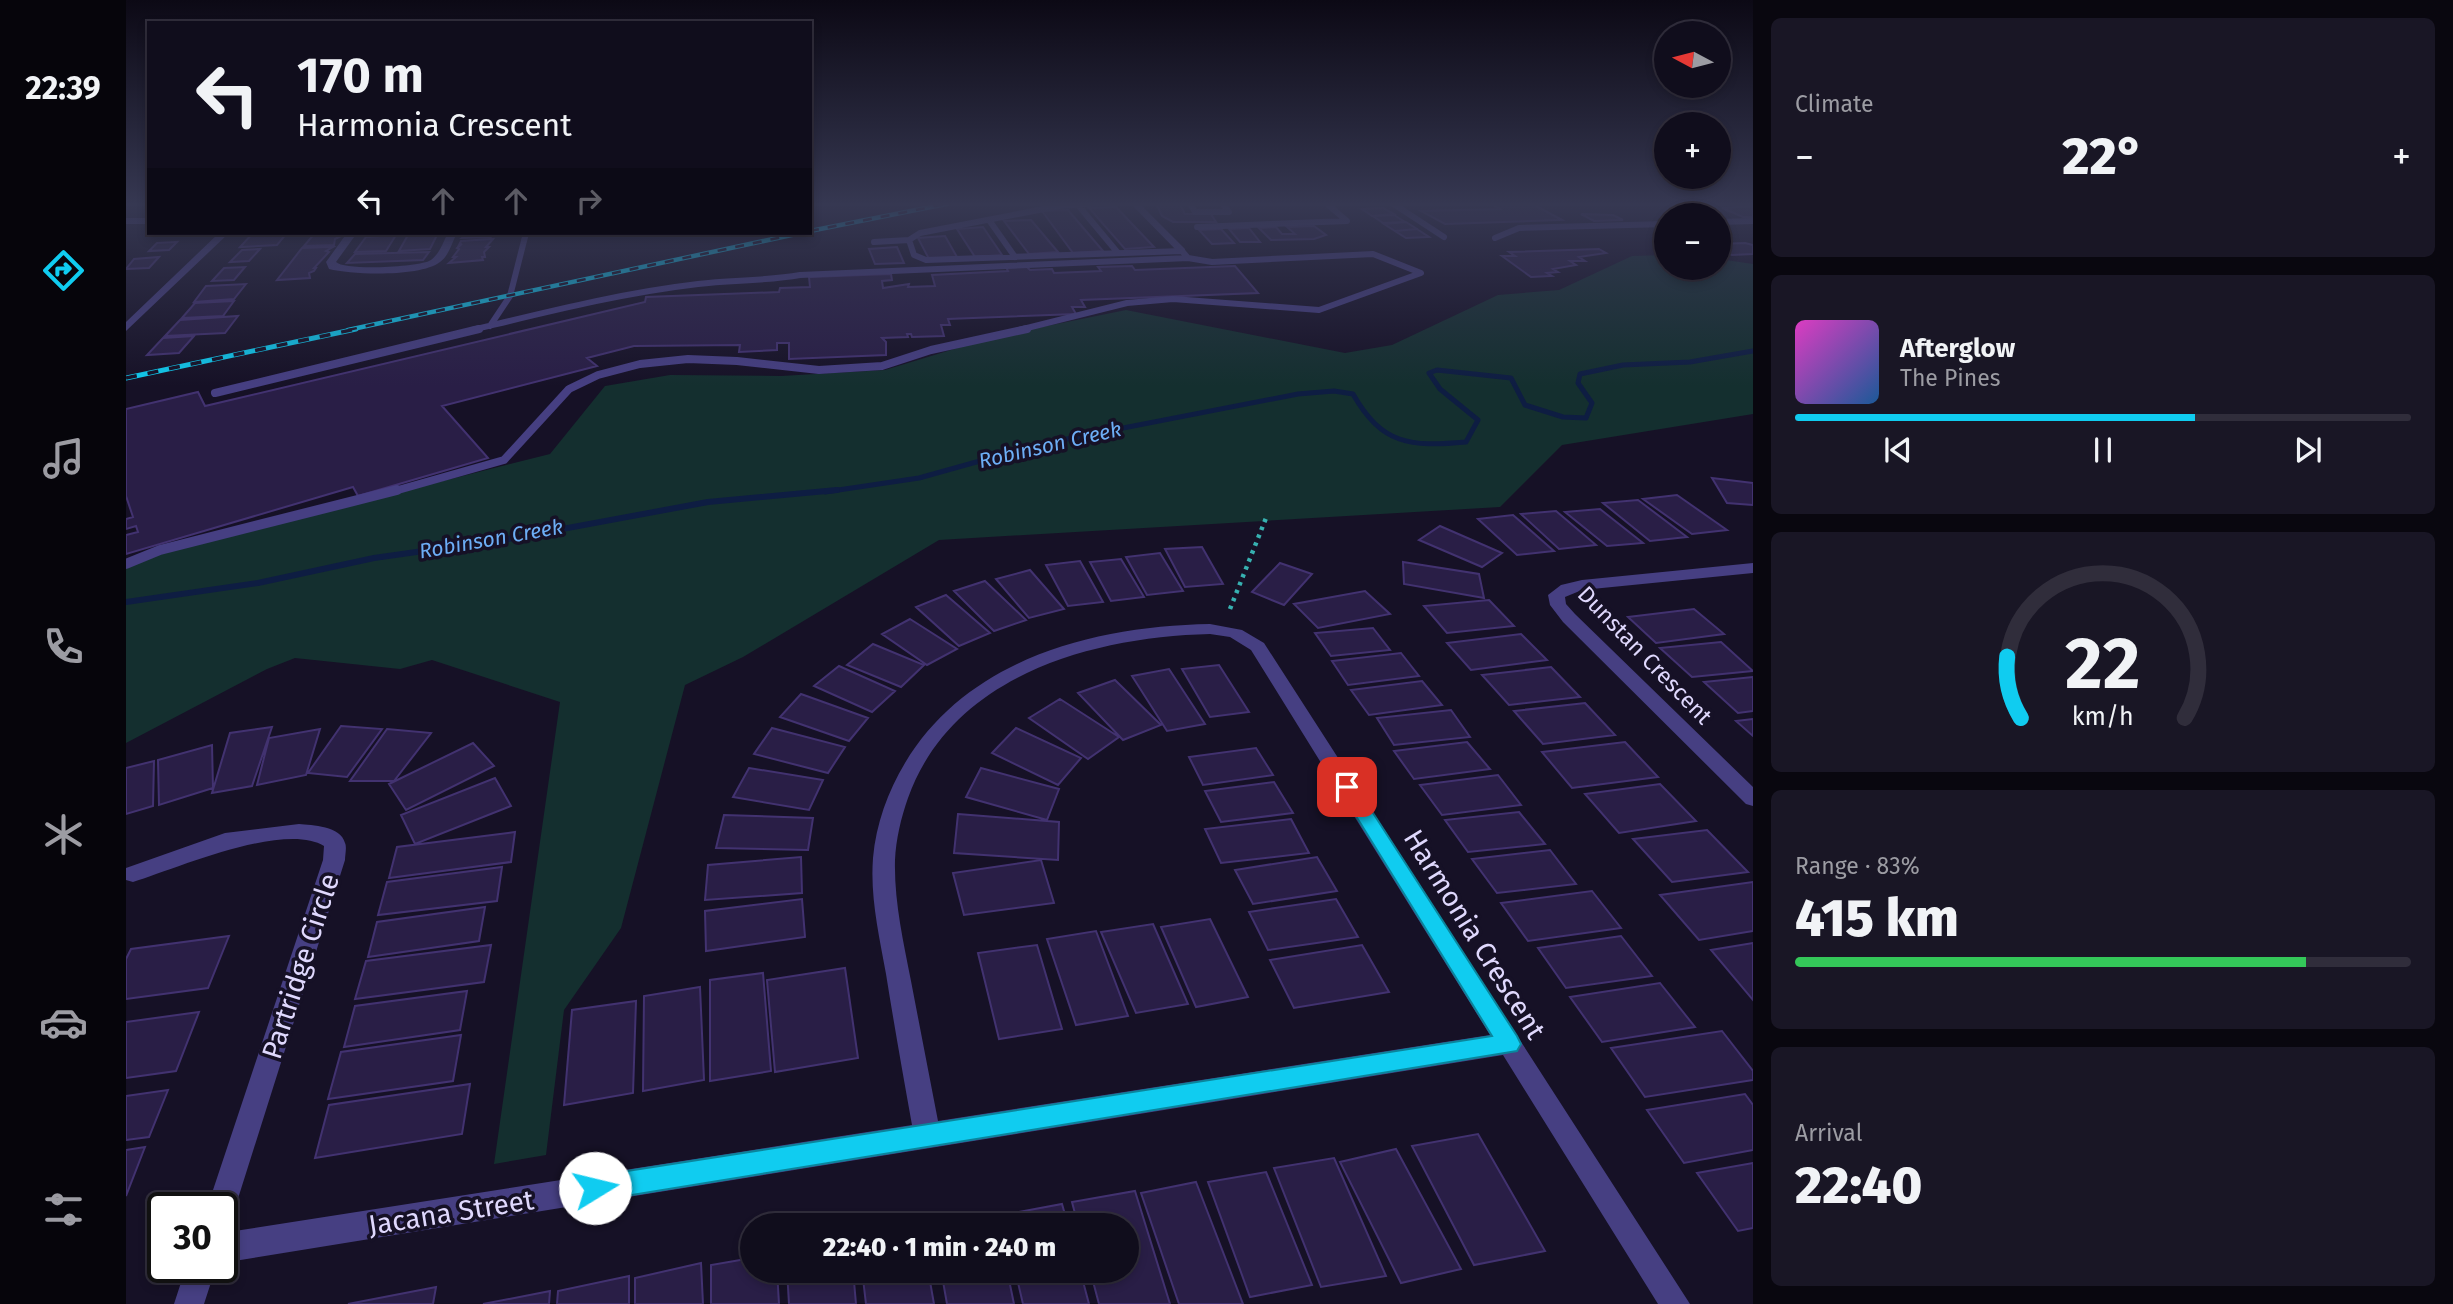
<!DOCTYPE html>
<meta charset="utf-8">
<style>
:root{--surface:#100d1c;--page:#191625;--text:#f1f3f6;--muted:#9c9ca3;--line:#302d3b;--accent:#10ccf0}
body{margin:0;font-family:"Fira Sans",sans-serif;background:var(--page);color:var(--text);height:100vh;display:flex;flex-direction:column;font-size:26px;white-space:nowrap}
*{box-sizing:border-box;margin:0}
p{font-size:23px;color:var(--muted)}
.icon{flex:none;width:38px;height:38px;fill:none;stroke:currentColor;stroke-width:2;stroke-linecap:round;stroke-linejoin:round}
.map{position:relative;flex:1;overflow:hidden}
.panel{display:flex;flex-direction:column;gap:18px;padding:18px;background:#09070f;width:700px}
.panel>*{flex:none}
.hud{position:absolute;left:21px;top:21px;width:665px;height:214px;border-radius:0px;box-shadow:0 4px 10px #0003,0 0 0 2px var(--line);background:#100d1c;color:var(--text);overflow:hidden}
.needle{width:46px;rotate:277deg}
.buttons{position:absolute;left:1528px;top:21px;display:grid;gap:14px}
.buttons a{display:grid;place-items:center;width:77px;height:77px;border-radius:50%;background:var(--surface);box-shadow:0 4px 10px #0003,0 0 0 2px var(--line);font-size:35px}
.speed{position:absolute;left:21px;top:1192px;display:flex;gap:14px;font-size:35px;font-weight:700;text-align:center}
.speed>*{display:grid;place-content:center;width:91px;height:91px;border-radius:50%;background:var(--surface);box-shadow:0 4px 10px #0003,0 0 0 2px var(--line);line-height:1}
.speed .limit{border:4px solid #111;border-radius:10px;background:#fff;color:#111}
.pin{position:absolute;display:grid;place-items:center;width:60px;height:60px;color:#fff;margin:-30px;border-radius:14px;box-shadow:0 4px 10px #0006}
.me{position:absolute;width:77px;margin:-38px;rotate:81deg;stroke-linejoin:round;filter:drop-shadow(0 0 5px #0008)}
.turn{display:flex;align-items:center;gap:24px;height:147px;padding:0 35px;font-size:32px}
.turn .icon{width:91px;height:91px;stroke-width:2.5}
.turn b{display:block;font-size:49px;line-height:60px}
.lanes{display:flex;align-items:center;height:66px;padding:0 35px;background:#0003;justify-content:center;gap:35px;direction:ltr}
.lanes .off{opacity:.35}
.big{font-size:52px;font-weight:800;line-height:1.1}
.panel .card{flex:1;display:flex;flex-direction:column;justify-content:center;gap:10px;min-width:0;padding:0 24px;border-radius:10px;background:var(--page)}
.panel .dial{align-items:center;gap:0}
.dial svg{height:182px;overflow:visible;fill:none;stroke:var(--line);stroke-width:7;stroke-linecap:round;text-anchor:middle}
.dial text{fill:var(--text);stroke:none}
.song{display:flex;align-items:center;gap:21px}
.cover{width:84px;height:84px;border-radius:10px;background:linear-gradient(135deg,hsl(310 70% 55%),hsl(210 70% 35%))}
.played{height:7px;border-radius:4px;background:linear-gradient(90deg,var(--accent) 65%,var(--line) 65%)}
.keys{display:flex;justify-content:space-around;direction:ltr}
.heat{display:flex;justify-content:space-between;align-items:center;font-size:38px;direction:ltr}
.charge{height:10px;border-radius:5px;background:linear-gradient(90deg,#34c759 83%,var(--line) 0)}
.trip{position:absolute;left:614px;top:1213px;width:399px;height:70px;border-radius:35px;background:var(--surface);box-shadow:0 4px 10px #0003,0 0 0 2px var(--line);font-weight:800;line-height:70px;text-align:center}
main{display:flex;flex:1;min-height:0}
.tabs{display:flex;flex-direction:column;width:126px;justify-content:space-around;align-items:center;background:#06050b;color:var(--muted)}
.tabs .icon{width:49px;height:49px}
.tabs .on{color:var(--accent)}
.tabs b{font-size:32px;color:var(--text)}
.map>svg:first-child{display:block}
</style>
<main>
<nav class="tabs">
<b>22:39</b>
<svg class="icon on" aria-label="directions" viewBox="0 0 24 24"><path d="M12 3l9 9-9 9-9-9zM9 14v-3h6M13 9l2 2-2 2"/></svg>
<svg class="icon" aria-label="music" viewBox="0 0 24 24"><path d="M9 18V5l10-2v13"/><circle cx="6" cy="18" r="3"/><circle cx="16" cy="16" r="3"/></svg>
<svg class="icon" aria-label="phone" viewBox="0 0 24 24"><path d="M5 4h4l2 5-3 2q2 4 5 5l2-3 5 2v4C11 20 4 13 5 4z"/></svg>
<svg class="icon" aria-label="climate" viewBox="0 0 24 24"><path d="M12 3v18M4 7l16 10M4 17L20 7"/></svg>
<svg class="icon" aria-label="car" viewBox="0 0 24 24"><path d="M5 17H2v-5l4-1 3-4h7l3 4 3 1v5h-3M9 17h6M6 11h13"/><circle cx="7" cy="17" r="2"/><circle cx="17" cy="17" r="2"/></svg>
<svg class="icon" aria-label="filters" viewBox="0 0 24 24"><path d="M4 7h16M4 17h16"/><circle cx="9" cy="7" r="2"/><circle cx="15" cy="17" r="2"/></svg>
</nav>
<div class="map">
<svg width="1627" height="1304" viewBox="0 0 1627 1304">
<rect width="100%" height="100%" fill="#161126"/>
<path fill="#142f2f" d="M1540,255V268H1592L1593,259L1627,264V414L1436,445L1374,507L813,540L617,657L559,685L495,928L438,1010L420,1155L368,1164L434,702L306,660L274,669L169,658L141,669L0,743V561L424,454L479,386L544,375L655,376L759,370L871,336L1000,310L1219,353L1266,345L1372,295L1433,290L1506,256Z"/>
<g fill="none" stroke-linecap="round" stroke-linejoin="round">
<path stroke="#0e1d42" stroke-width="5" d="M699,492L793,478L915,444L1172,394L1208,391L1227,394C1256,445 1284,447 1340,442L1352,420L1314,389L1303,373L1311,370L1385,378L1399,405L1437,417L1460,418L1466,403L1452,383L1454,374L1497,365L1564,362L1627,351"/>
<path stroke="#0e1d42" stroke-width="6" d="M0,602L132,583L248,558L382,539L582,502L711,490"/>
</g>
<path fill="#291e46" stroke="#423270" stroke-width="2" d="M1030,203H1053L1059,214H1085L1090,222H1047L1036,216Z
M1364,203H1405L1436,220L1319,224L1295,211L1374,209Z
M1627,206V217H1617L1596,208Z
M990,207L1028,247L999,249L963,208Z
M1257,208L1268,214L1246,216L1236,209Z
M942,210L977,251L947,253L916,211Z
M1455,214L1487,215L1497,220L1468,221Z
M1268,215L1279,222L1257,223L1247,216Z
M905,220L932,252L903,254L878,221Z
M1280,222L1291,229L1269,231L1258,224Z
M1188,226L1200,235L1188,239L1145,240L1133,228L1150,227L1156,234H1169L1161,227Z
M857,227L876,255L849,257L831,229Z
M1123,228L1134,242H1114L1103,229Z
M1095,229L1108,243L1086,244L1073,230Z
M1291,229L1303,237L1280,238L1269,231Z
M127,233H161L151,245L114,247Z
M189,233H214L211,236H215L209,239L208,245L178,246Z
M312,233L304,249L273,251L282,235Z
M338,233H369L365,237L336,238L342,233Z
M270,235L260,251L229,252L240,237Z
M819,236L831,257L803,259L792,238Z
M367,239L360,247H363L358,252L359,257H356L357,260L323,263L330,257H327L333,249L331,248L336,244L333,245L335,241Z
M51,242L43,250L23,251L31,243Z
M1619,243L1627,245V254L1606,255L1592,251V244Z
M204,247H207L200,251L203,252L188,268H190L188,271L183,273L184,278L151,280L176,248Z
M771,247L778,263L749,264L743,249Z
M134,249L123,261L104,262L116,250Z
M1473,249L1480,253L1453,257L1459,261H1444L1450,265L1427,269L1432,272L1421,273L1426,276L1405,277L1376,256H1389L1383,252Z
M303,252L297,260L221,263L229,254Z
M33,257L23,268L0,269L8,259Z
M900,266L904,270L926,269L928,273L975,271L972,267L1006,266L1009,270L1109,266L1132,293L955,300L959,307H946L950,314L822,319L824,325H815L818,336L786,337L785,334H781L782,337L756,338L760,342V355L663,359V343H651V350L613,352L614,345L508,346L461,358L471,366L316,406L362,458L232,496L227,487L0,554V535L12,532L10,526L0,529V519L7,517L0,496V409L72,392L79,406L519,302L520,297L653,292L654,288L684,287L683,277L765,274L766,280L756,281L757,288L783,284L782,287L809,286L806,275L882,271L880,267Z
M119,267L108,280L86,281L98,268Z
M120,284L108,299L68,302L80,286Z
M108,301L97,316L56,318L69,303Z
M112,316L99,333L39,336L54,320Z
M68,336L53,353L21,355L37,338Z
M1586,478L1627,483V505L1601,503Z
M1551,495L1601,530L1566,534L1517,499Z
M1512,500L1561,537L1524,541L1477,503Z
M1474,509L1517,543L1481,546L1439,512Z
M1430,511L1470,545L1433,549L1395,514Z
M1387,515L1428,551L1391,555L1352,519Z
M1314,526L1376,553L1356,567L1293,540Z
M1076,547L1097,584L1059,587L1039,549Z
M1034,553L1057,591L1021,595L1000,557Z
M995,559L1018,597L985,601L964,562Z
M954,561L977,602L942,606L920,565Z
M1277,562L1353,574L1358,598L1278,584Z
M1154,563L1186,574L1158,605L1126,592Z
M904,570L938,609L903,618L870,579Z
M859,581L900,620L868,631L828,591Z
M1239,591L1264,614L1192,628L1168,604Z
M820,595L864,633L833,646L790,607Z
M1363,600L1388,626L1321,633L1298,606Z
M1568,609L1598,634L1530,643L1502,617Z
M784,619L831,649L801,665L756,634Z
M1247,628L1264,650L1205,656L1189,633Z
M1395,634L1421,660L1345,670L1321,643Z
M1595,642L1627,671L1566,677L1534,648Z
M747,644L798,665L775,687L721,665Z
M1275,653L1293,676L1222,685L1206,661Z
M1093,665L1123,712L1084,717L1056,669Z
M713,666L769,691L746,712L688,686Z
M1425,667L1454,697L1383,705L1356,675Z
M1043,669L1079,724L1041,731L1006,676Z
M1627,677V711L1612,713L1578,682Z
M989,680L1035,725L997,740L952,693Z
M1296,681L1316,705L1243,715L1225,690Z
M675,694L742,718L723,741L654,717Z
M934,699L993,737L962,759L903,718Z
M1459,703L1489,735L1417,744L1388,711Z
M1325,710L1344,737L1268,745L1251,718Z
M1627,719V736L1610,721Z
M215,726L256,729L221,777L182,773Z
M146,727L126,786L86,793L104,733Z
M646,728L719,747L702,773L628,754Z
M890,728L955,758L932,785L866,753Z
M194,729L180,775L131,785L143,738Z
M261,729L305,733L268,781H224Z
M1341,742L1364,769L1288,779L1268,751Z
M1499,742L1532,777L1446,788L1416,752Z
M347,743L368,766L280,810L263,784Z
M86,745L87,788L33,805L32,760Z
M1130,748L1147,775L1077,785L1063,757Z
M28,761L27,806L0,814V768Z
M623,768L697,780L683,810L607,797Z
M855,768L933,789L921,820L840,797Z
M1372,775L1395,805L1316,815L1294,785Z
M369,778L385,806L289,844L275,815Z
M1148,782L1167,813L1095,822L1079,791Z
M1534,784L1570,821L1493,833L1459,794Z
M1393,812L1419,844L1342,852L1319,820Z
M832,814L933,822L932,860L828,853Z
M598,815L687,818L682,850L590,848Z
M1165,819L1183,853L1095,863L1079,829Z
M1581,830L1622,872L1546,882L1507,839Z
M389,832L385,862L263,878L271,847Z
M1424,850L1450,884L1371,893L1346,859Z
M675,857L676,893L579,900L582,865Z
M1191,857L1211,891L1127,904L1109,870Z
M915,860L928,903L838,915L827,873Z
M376,867L371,901L252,915L261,882Z
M1627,882V931L1573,940L1534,895Z
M1466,891L1495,928L1402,941L1375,903Z
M676,899L679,937L580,951L579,911Z
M1210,899L1232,937L1142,950L1123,912Z
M359,907L353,941L242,957L251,922Z
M1084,919L1122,997L1070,1007L1035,927Z
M1027,924L1062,1004L1010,1013L975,932Z
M970,931L1002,1016L950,1025L921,939Z
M103,936L82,988L0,999V959L5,949Z
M1495,936L1526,976L1440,988L1412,948Z
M1627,943V1000L1585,950Z
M365,945L358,982L229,999L240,961Z
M911,945L936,1029L873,1039L852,953Z
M1236,945L1263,992L1168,1008L1144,960Z
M719,968L732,1058L649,1072L641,980Z
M637,973L645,1071L584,1081V980Z
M1534,983L1569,1027L1476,1042L1444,997Z
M574,987L578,1080L517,1091L518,996Z
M341,991L334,1030L218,1047L229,1006Z
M510,1001L507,1093L438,1105L446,1010Z
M73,1012L50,1071L0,1078V1022Z
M1596,1031L1627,1071V1080L1519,1097L1485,1048Z
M335,1035L327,1081L202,1099L215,1052Z
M344,1084L336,1134L189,1158L203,1105Z
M42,1090L23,1137L0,1140V1096Z
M1619,1094L1627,1105V1150L1558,1163L1521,1110Z
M1352,1134L1419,1251L1348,1265L1286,1146Z
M19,1147L0,1196V1150Z
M1270,1149L1335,1269L1275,1283L1214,1162Z
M1208,1158L1260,1276L1195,1287L1148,1168Z
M1627,1163V1228L1612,1231L1571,1173Z
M1140,1172L1186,1285L1124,1297L1082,1182Z
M1070,1182L1117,1304H1053L1015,1193Z
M1009,1191L1044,1304H973L964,1270H1001V1225H952L946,1202Z
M936,1204L942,1225H879L877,1215Z
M869,1215L871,1225H817Z
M626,1258V1270H651L653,1304H585V1265Z
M575,1263L577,1304H509V1278Z
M661,1270H727L730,1304H663Z
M736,1270H802L808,1304H740Z
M815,1270H881L888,1304H821Z
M889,1270H954L963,1304H897Z
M503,1276V1304H431L432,1291Z
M310,1287L307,1304H222Z
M424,1291L423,1304H357Z"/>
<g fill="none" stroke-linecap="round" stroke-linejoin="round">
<path stroke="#37b1b1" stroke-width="4.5" stroke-dasharray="3.5 5" stroke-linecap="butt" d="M1104,609L1140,518"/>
<path stroke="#463f82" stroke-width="6" d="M1064,203L1069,212H1103L1096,203
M1266,203L1318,237
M952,205L992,253
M863,220L889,257
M0,221H23
M1592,222L1627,221
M1071,227L1221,221L1200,203
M1369,238L1393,228L1540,224
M748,242L783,240
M364,326L384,296L400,233
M346,330C421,312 495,293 572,284C606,280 640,281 674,275L1062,258L1056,251L800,260L788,255L783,240L794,233L933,206L973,203
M893,330L1001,303L1047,299L1193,310L1295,273L1247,254L1086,262L1062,258"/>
<path stroke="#463f82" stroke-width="8" d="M89,393L353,329
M265,492L378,460L443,389L472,375L514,364L562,359L611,361L693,370L756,366L805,350L901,329"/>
<path stroke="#463f82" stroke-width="10" d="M0,564L34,550L271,490"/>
<path fill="#463f82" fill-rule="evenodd" d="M1004,203H1013L1059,249V253H1053Z
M93,233H103L0,331V322Z
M221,233H231L210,262C219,271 290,267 303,261C313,256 317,242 322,233H331C326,242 323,256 314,262C295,277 227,275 203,269L200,262Z
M1627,563V573L1456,590L1439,597L1440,604L1449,614L1627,787V806L1620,804L1437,622L1424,605L1422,595L1435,585L1456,580Z
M1084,624L1116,630L1138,643L1564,1304H1532L1377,1055L96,1263V1233L786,1125C777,1075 768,1024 760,974C753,935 744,897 747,858C750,824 762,791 779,763C842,658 969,626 1084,624ZM1084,634L1104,637L1125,650L1364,1035L812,1121C803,1074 794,1028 785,981C777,940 768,901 769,860C770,839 775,818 782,798C826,675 966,637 1084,634Z
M173,824C186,825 215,826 219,843C221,847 219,855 219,860L109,1208L105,1218L96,1222V1208H81L197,860L198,846C159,821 49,869 7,882L0,880V868L99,833Z
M60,1267H90L78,1304H48Z"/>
<g stroke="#10ccf0" stroke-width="4.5">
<path id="rail-far1" d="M684,231L825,203
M222,330L675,233"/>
</g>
<g stroke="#10ccf0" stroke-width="5">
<path id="rail" d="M0,378L230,329"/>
</g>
<use href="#rail-far1" stroke="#161126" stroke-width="2.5" stroke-dasharray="9" stroke-linecap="butt"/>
<use href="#rail" stroke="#161126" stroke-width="3.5" stroke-dasharray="11" stroke-linecap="butt"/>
</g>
<linearGradient id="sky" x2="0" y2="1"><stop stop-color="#0c0915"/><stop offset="0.53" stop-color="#363852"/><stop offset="1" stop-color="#363852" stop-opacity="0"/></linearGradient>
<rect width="1627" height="386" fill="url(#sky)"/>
<path fill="#10ccf0" stroke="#0a859c" stroke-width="2" d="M1221,780L1227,782L1391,1036L1395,1044L1391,1051L469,1201L460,1197L456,1188L460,1180L469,1176L1366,1036L1212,787L1214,782Z"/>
<g text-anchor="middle" stroke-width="7" stroke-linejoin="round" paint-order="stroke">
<g font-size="21" font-style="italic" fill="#6daef6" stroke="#161126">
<text transform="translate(924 445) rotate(-13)" y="7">Robinson Creek</text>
<text transform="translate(365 539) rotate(-10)" y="7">Robinson Creek</text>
</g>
<g font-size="23" fill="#dfd8fd" stroke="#161126">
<text transform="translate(1519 655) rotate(46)" y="8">Dunstan Crescent</text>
</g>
<g font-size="28" fill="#dfd8fd" stroke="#161126">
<text transform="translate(1349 934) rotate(58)" y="10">Harmonia Crescent</text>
<text transform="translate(174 966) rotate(-72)" y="10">Partridge Circle</text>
<text transform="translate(325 1212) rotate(-9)" y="10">Jacana Street</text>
</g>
</g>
</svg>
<div class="buttons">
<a><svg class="needle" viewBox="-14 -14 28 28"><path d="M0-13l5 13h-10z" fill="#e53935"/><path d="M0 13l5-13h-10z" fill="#9c9ca3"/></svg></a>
<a>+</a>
<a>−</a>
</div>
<div class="speed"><div class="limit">30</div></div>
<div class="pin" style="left:1221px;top:787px;background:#d93025"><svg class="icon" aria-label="arrive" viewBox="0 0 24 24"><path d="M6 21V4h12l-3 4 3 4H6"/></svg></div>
<svg class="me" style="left:469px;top:1188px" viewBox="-20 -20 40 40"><circle r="19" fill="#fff"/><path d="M0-13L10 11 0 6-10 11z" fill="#10ccf0"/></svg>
<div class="trip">22:40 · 1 min · 240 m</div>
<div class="hud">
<div class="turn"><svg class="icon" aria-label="left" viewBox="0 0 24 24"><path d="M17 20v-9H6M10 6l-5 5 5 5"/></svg><div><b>170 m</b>Harmonia Crescent</div></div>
<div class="lanes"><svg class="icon" aria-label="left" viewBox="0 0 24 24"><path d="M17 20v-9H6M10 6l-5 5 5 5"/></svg><svg class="icon off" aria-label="ahead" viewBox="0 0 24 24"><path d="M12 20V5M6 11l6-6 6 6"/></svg><svg class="icon off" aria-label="ahead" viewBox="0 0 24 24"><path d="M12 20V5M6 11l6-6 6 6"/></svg><svg class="icon off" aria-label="right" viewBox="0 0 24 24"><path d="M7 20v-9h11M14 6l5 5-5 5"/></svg></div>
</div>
</div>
<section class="panel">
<div class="card"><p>Climate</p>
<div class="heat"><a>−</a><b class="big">22°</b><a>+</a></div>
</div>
<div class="card">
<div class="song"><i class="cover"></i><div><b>Afterglow</b><p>The Pines</p></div></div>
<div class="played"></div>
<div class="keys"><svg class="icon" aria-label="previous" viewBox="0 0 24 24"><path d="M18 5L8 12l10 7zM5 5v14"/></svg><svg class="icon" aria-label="pause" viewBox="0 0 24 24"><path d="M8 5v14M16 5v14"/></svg><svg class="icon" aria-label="next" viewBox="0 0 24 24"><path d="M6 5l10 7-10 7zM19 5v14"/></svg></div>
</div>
<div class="card dial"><svg viewBox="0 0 100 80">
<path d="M14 69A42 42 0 1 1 86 69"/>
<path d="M14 69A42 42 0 0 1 8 42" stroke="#10ccf0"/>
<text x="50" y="56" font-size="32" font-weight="700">22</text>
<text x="50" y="72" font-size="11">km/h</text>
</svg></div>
<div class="card"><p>Range · 83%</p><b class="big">415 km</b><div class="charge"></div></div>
<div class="card"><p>Arrival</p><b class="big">22:40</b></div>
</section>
</main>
